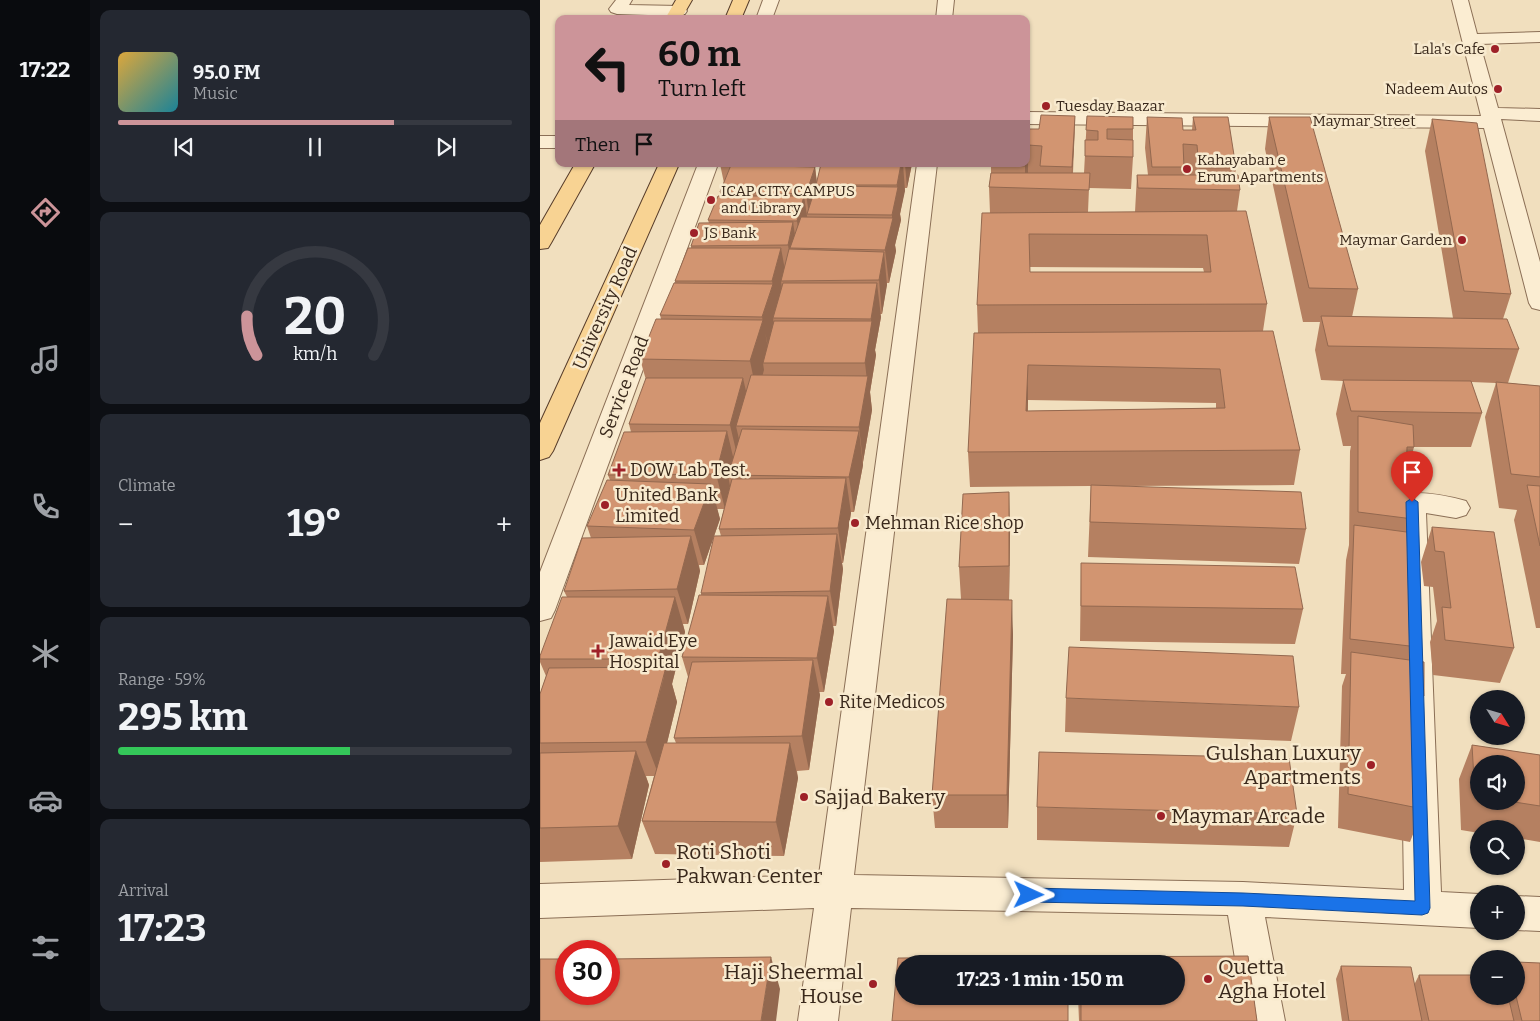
<!DOCTYPE html>
<meta charset="utf-8">
<style>
:root{--surface:#171b24;--page:#242831;--text:#f1f3f6;--muted:#9ea1a6;--line:#363941;--accent:#cc9499}
body{margin:0;font-family:Bitter,serif;background:var(--page);color:var(--text);height:100vh;display:flex;flex-direction:column;font-size:19px;white-space:nowrap}
*{box-sizing:border-box;margin:0}
p{font-size:16px;color:var(--muted)}
.icon{flex:none;width:28px;height:28px;fill:none;stroke:currentColor;stroke-width:2;stroke-linecap:round;stroke-linejoin:round}
.map{position:relative;flex:1;overflow:hidden}
.drawer{display:flex;flex-direction:column;gap:10px;padding:10px;background:#0d0f14;width:450px}
.drawer>*{flex:none}
.hud{position:absolute;left:15px;top:15px;width:475px;height:152px;border-radius:10px;box-shadow:0 1px 4px #0004;background:#cc9499;color:#111;overflow:hidden}
.needle{width:32px;rotate:127deg}
.controls{position:absolute;left:930px;top:690px;display:grid;gap:10px}
.controls a{display:grid;place-items:center;width:55px;height:55px;border-radius:50%;background:var(--surface);box-shadow:0 1px 4px #0004;font-size:25px}
.speed{position:absolute;left:15px;top:940px;display:flex;gap:10px;font-size:25px;font-weight:700;text-align:center}
.speed>*{display:grid;place-content:center;width:65px;height:65px;border-radius:50%;background:var(--surface);box-shadow:0 1px 4px #0004;line-height:1}
.speed .limit{border:8px solid #d22;background:#fff;color:#111}
.pin{position:absolute;display:grid;place-items:center;width:42px;height:42px;color:#fff;margin:-51px -21px;border-radius:50% 50% 50% 0;rotate:-45deg;box-shadow:0 0 5px #0007}
.pin .icon{rotate:45deg}
.me{position:absolute;width:55px;margin:-28px;rotate:91deg;stroke-linejoin:round;filter:drop-shadow(0 0 4px #0008)}
.turn{display:flex;align-items:center;gap:18px;height:105px;padding:0 20px;font-size:22px}
.turn .icon{width:65px;height:65px;stroke-width:2.5}
.turn b{display:block;font-size:35px;line-height:42px}
.then{display:flex;align-items:center;height:48px;padding:0 20px;background:#0003;gap:10px;font-size:19px}
.big{font-size:38px;font-weight:700;line-height:1.1}
.drawer .card{flex:1;display:flex;flex-direction:column;justify-content:center;gap:8px;min-width:0;padding:0 18px;border-radius:10px;background:var(--page)}
.drawer .dial{align-items:center;gap:0}
.dial svg{height:130px;overflow:visible;fill:none;stroke:var(--line);stroke-width:7;stroke-linecap:round;text-anchor:middle}
.dial text{fill:var(--text);stroke:none}
.song{display:flex;align-items:center;gap:15px}
.cover{width:60px;height:60px;border-radius:8px;background:linear-gradient(135deg,hsl(40 70% 55%),hsl(190 70% 35%))}
.played{height:5px;border-radius:2px;background:linear-gradient(90deg,var(--accent) 70%,var(--line) 70%)}
.keys{display:flex;justify-content:space-around;direction:ltr}
.heat{display:flex;justify-content:space-between;align-items:center;font-size:28px;direction:ltr}
.charge{height:8px;border-radius:4px;background:linear-gradient(90deg,#34c759 59%,var(--line) 0)}
.trip{position:absolute;left:355px;top:955px;width:290px;height:50px;border-radius:25px;background:var(--surface);box-shadow:0 1px 4px #0004;font-weight:700;line-height:50px;text-align:center}
main{display:flex;flex:1;min-height:0}
.dock{display:flex;flex-direction:column;width:90px;justify-content:space-around;align-items:center;background:#090b0e;color:var(--muted)}
.dock .icon{width:35px;height:35px}
.dock .on{color:var(--accent)}
.dock b{font-size:22px;color:var(--text)}
.map>svg:first-child{display:block}
</style>
<main>
<nav class="dock">
<b>17:22</b>
<svg class="icon on" aria-label="directions" viewBox="0 0 24 24"><path d="M12 3l9 9-9 9-9-9zM9 14v-3h6M13 9l2 2-2 2"/></svg>
<svg class="icon" aria-label="music" viewBox="0 0 24 24"><path d="M9 18V5l10-2v13"/><circle cx="6" cy="18" r="3"/><circle cx="16" cy="16" r="3"/></svg>
<svg class="icon" aria-label="phone" viewBox="0 0 24 24"><path d="M5 4h4l2 5-3 2q2 4 5 5l2-3 5 2v4C11 20 4 13 5 4z"/></svg>
<svg class="icon" aria-label="climate" viewBox="0 0 24 24"><path d="M12 3v18M4 7l16 10M4 17L20 7"/></svg>
<svg class="icon" aria-label="car" viewBox="0 0 24 24"><path d="M5 17H2v-5l4-1 3-4h7l3 4 3 1v5h-3M9 17h6M6 11h13"/><circle cx="7" cy="17" r="2"/><circle cx="17" cy="17" r="2"/></svg>
<svg class="icon" aria-label="filters" viewBox="0 0 24 24"><path d="M4 7h16M4 17h16"/><circle cx="9" cy="7" r="2"/><circle cx="15" cy="17" r="2"/></svg>
</nav>
<section class="drawer">
<div class="card">
<div class="song"><i class="cover"></i><div><b>95.0 FM</b><p>Music</p></div></div>
<div class="played"></div>
<div class="keys"><svg class="icon" aria-label="previous" viewBox="0 0 24 24"><path d="M18 5L8 12l10 7zM5 5v14"/></svg><svg class="icon" aria-label="pause" viewBox="0 0 24 24"><path d="M8 5v14M16 5v14"/></svg><svg class="icon" aria-label="next" viewBox="0 0 24 24"><path d="M6 5l10 7-10 7zM19 5v14"/></svg></div>
</div>
<div class="card dial"><svg viewBox="0 0 100 80">
<path d="M14 69A42 42 0 1 1 86 69"/>
<path d="M14 69A42 42 0 0 1 8 45" stroke="#cc9499"/>
<text x="50" y="56" font-size="32" font-weight="700">20</text>
<text x="50" y="72" font-size="11">km/h</text>
</svg></div>
<div class="card"><p>Climate</p>
<div class="heat"><a>−</a><b class="big">19°</b><a>+</a></div>
</div>
<div class="card"><p>Range · 59%</p><b class="big">295 km</b><div class="charge"></div></div>
<div class="card"><p>Arrival</p><b class="big">17:23</b></div>
</section>
<div class="map">
<svg width="1000" height="1021" viewBox="0 0 1000 1021">
<rect width="100%" height="100%" fill="#f1dfbe"/>
<g fill="none" stroke-linecap="round" stroke-linejoin="round">
<g stroke="#8b6f56" stroke-width="2">
<path id="minor" d="M76,0H92L89,5L139,6L145,8L147,11L145,14L139,16L77,14L71,12L69,9Z
M223,0H239L232,19H216Z
M398,0H414L412,19H396Z
M912,0H928L937,34L1000,32V42L940,44L958,108L1000,109V121L961,119L1000,262V310L992,308L989,303L944,128L486,124V112L941,116Z
M0,136H19V148H0Z
M158,164H178L15,610L11,618L0,621V572Z
M377,164H397L314,875L703,882L864,890L858,502L862,495C881,490 907,496 926,501L930,508L926,515L916,518L886,513L901,892L939,894V928L725,917L745,1021H705L688,915L311,908L298,1021H258L274,908L0,918V884L279,875Z
M976,896L1000,897V931L976,930Z"/>
</g>
<g stroke="#583d2a" stroke-width="2">
<path id="major" d="M136,0H152L141,19H125Z
M193,0H209L201,19H185Z
M35,164H55L11,243L8,248L0,249V225Z
M119,164H139L13,451L9,457L0,460V423Z"/>
</g>
<use href="#minor" fill="#fbedd2" fill-rule="evenodd"/>
<use href="#major" fill="#f8d393" fill-rule="evenodd"/>
</g>
<path fill="#b58061" fill-rule="evenodd" d="M489,115V129H499L535,116L534,147L533,173H544L547,116L593,129V157L591,189L549,188L548,212H595L597,175H608L605,148L607,117L643,130H652L653,117L696,168L695,175L700,190L697,211L727,304L723,331L760,450L754,485L583,486L766,529L759,564L548,557L551,486L430,487L428,452L438,333L437,305L450,213L449,187L451,173V165ZM490,267L663,268L664,272H490ZM488,400L676,403V408L488,411Z
M729,117L818,289L812,317L913,318L885,151L892,119L971,294L963,319L979,349L968,383L1000,386V628H996L974,520L977,510L959,508L945,417L956,383L931,382L942,413L931,447H874L867,474L866,493L873,519L869,533L875,558L869,579V615L878,647L873,661L884,696L874,726V764L883,809L870,842L798,828L802,686L806,674H801L806,560L809,545L810,451L811,446H803L796,414L803,381L781,380L775,350L780,322H763L725,149Z
M180,164H271L270,167H275L277,182L280,168L279,164H372L367,188H365L360,214L361,220L355,245L356,251L349,283H347L342,314H340L341,317L335,350L336,355L330,392L332,410L323,462V465L314,512H311L303,563H302L303,569L296,626H293L294,631L284,692H279L280,695L269,770L257,771L258,778L244,856L115,854L102,821L114,776H106L109,785L92,859L0,862V694L6,676L0,662V659L27,597L24,591L51,538L47,526L70,480L68,475L91,432L89,424L106,380L100,359L121,319L120,315L136,283L135,281L151,248V246L169,223L168,220L180,196V192L184,183ZM177,509H184L179,529L181,536L161,593V595L142,657L148,677L134,738L136,743H127L137,702L132,684L145,632L143,624H148L160,571L159,565H164L180,519Z
M470,527L469,600L473,635L468,828H395L392,795L421,599L419,567Z
M892,527L974,648L960,683L893,675L890,642L897,621L893,587L884,586L881,562Z
M541,563L763,609L755,644L540,641Z
M526,698L759,707L751,741L525,732Z
M932,745L1000,755V842L976,838V829H939V833L921,830L919,779ZM939,764L976,801H939Z
M497,807L757,814L749,847L497,840Z
M708,956L717,1021H539L538,996H636V964H539L540,957Z
M801,966L874,985L879,975L939,996H976L1000,1021H802L796,979Z"/>
<path fill="#93684f" d="M489,115V145H488V177L485,188V164H486L487,129Z
M535,116L534,147L531,189L532,167Z
M260,164H271L264,189Z
M361,164H363L365,191L360,214L361,220L355,245L356,251L349,283L345,250L352,221V215L357,191V185Z
M365,164H372L367,188Z
M275,167L277,185H276L278,202L269,214L266,194Z
M264,196L269,229L261,248L257,221Z
M253,222L257,248H250L254,275L253,278L248,245Z
M241,248L247,281H241L243,295L238,314L232,281Z
M344,252L347,285L342,314L339,280Z
M337,283L341,317L335,350L336,355L330,392L332,410L323,462L319,427L327,381L325,363L331,324V319Z
M233,284L239,318H233L235,331L229,351L222,317Z
M223,320L229,354L223,363L224,370L217,395L210,361Z
M488,365V400L486,445V411Z
M203,378L211,413L196,426L201,448L198,459L190,425Z
M187,431L195,465L188,475L190,486L185,509L176,474Z
M319,431L323,465L314,512L309,477Z
M306,478L311,513L303,563L298,528Z
M171,484L180,519L164,565L154,530Z
M469,492L470,527L469,602Z
M297,534L303,569L296,626L290,591Z
M151,536L160,571L148,624L137,589Z
M288,596L294,631L284,692L277,658Z
M135,597L145,632L132,684L137,702L119,776L106,742L124,677L118,659Z
M472,600L473,635L468,828L467,795Z
M273,660L280,695L269,770L262,736Z
M250,743L258,778L244,856L236,822Z
M96,751L109,785L92,859L78,826Z
M231,957L240,989L236,1021H221Z"/>
<path fill="#d29571" stroke="#93684f" fill-rule="evenodd" d="M486,115H489L487,129H499L501,115L535,116L532,167L500,166L502,146L488,145L486,155Z
M547,116L593,117V129H567V139L593,140V157L545,156V140H558V131L546,130Z
M607,117L642,118L643,130H656L653,117H688L696,168H659L657,145L643,144L644,167H612Z
M729,117H770L818,289L769,288Z
M892,119L937,123L971,294L924,291Z
M281,164H361L357,185H276Z
M451,164H485V166L451,165Z
M191,165L275,167L266,194L180,192Z
M451,173H550L549,190L449,187Z
M597,175H698L700,190L598,188Z
M276,186L358,187L352,215L267,214Z
M178,196H264L257,221L168,220Z
M706,211L727,304L437,305L442,213ZM489,234L667,235L671,272H490Z
M261,217L353,218L345,250L250,248Z
M253,222L248,245L151,246L159,223Z
M148,248H241L232,281H135Z
M249,249L344,252L339,280L241,281Z
M134,283L233,284L222,317L120,315Z
M243,283H337L331,319L233,318Z
M781,316L967,319L979,349L788,346Z
M116,319L223,320L210,361L100,359Z
M234,321H332L325,363H223Z
M733,331L760,450L428,452L434,333ZM488,365L680,369L685,408L486,411Z
M211,375L328,376L319,427L196,426Z
M106,378H203L190,425L89,424Z
M803,380L931,381L942,413L811,411Z
M956,382L1000,386V477L971,474Z
M818,416L873,425L874,447H867L866,493L875,496L873,519L818,512Z
M202,429L319,431L309,477L188,475Z
M187,431L176,474L68,475L84,432Z
M306,478L298,528L179,529L192,479Z
M67,480L171,484L154,530L47,526Z
M551,485L761,492L766,529L550,522Z
M987,485L1000,486V546Z
M469,492V566L419,567L423,494Z
M814,525L874,533L875,558H868L869,615L877,617L878,647L810,639Z
M892,527L954,532L974,648L905,640L902,607L911,608L904,552L895,551Z
M297,534L290,591L161,593L174,536Z
M151,536L137,589L24,591L42,538Z
M541,563L755,567L763,609L541,606Z
M159,595L288,596L277,658L142,657Z
M22,597H135L118,659H0V656Z
M407,599L472,600L467,795H392Z
M529,647L753,656L759,707L526,698Z
M811,652L884,662V696L874,695V764L883,766V809L808,794Z
M273,660L262,736L134,738L152,662Z
M126,667L106,742L0,743V694L9,668Z
M124,743H250L236,822L102,821Z
M932,745L1000,755V806L968,801H976V764H939V797L935,796Z
M96,751L78,826L0,828V753Z
M499,752L749,758L757,814L497,807Z
M708,956L717,1021H541V996H636V964H540V957Z
M231,957L221,1021H0V959H26V994H69V959Z
M527,957V964H364V996H528V1021H352L358,958Z
M976,962L1000,963V1021H982L976,996Z
M801,966L871,967L882,1021H809Z
M879,975H939V996H968L974,1021H889Z"/>
<path fill="#1a73e8" stroke="#114b97" d="M872,498L878,502L890,908L888,913L882,915L703,906L489,902L484,900L482,895L484,890L489,888L703,893L875,901L866,502Z"/>
<g fill="#9e2128" stroke="#f8eace" stroke-width="2">
<circle cx="955" cy="49" r="5"/>
<circle cx="958" cy="89" r="5"/>
<circle cx="506" cy="106" r="5"/>
<circle cx="647" cy="169" r="5"/>
<circle cx="171" cy="200" r="5"/>
<circle cx="154" cy="233" r="5"/>
<circle cx="922" cy="240" r="5"/>
<path d="M76.5 462.5h5v5h5v5h-5v5h-5v-5h-5v-5h5z"/>
<circle cx="65" cy="505" r="5"/>
<circle cx="315" cy="523" r="5"/>
<path d="M55.5 643.5h5v5h5v5h-5v5h-5v-5h-5v-5h5z"/>
<circle cx="289" cy="702" r="5"/>
<circle cx="831" cy="765" r="5"/>
<circle cx="264" cy="797" r="5"/>
<circle cx="621" cy="816" r="5"/>
<circle cx="126" cy="864" r="5"/>
<circle cx="668" cy="979" r="5"/>
<circle cx="333" cy="984" r="5"/>
</g>
<g text-anchor="middle" stroke-width="5" stroke-linejoin="round" paint-order="stroke">
<g font-size="15" fill="#39281b" stroke="#f8eace" text-anchor="start">
<text x="945" y="54" text-anchor="end">Lala's Cafe</text>
<text x="948" y="94" text-anchor="end">Nadeem Autos</text>
<text x="516" y="111">Tuesday Baazar</text>
<text x="657" y="165">Kahayaban e<tspan x="657" dy="17">Erum Apartments</tspan></text>
<text x="181" y="196">ICAP CITY CAMPUS<tspan x="181" dy="17">and Library</tspan></text>
<text x="164" y="238">JS Bank</text>
<text x="912" y="245" text-anchor="end">Maymar Garden</text>
</g>
<g font-size="15" fill="#39281b" stroke="#f8eace">
<text x="824" y="126">Maymar Street</text>
</g>
<g font-size="18" fill="#39281b" stroke="#f8eace">
<text transform="translate(65 308) rotate(-66)" y="6">University Road</text>
<text transform="translate(84 387) rotate(-69)" y="6">Service Road</text>
</g>
<g font-size="18" fill="#39281b" stroke="#f8eace" text-anchor="start">
<text x="90" y="476">DOW Lab Test.</text>
<text x="75" y="501">United Bank<tspan x="75" dy="21">Limited</tspan></text>
<text x="325" y="529">Mehman Rice shop</text>
<text x="69" y="647">Jawaid Eye<tspan x="69" dy="21">Hospital</tspan></text>
<text x="299" y="708">Rite Medicos</text>
</g>
<g font-size="21" fill="#39281b" stroke="#f8eace" text-anchor="start">
<text x="821" y="760" text-anchor="end">Gulshan Luxury<tspan x="821" dy="24">Apartments</tspan></text>
<text x="274" y="804">Sajjad Bakery</text>
<text x="631" y="823">Maymar Arcade</text>
<text x="136" y="859">Roti Shoti<tspan x="136" dy="24">Pakwan Center</tspan></text>
<text x="678" y="974">Quetta<tspan x="678" dy="24">Agha Hotel</tspan></text>
<text x="323" y="979" text-anchor="end">Haji Sheermal<tspan x="323" dy="24">House</tspan></text>
</g>
</g>
</svg>
<div class="controls">
<a><svg class="needle" viewBox="-14 -14 28 28"><path d="M0-13l5 13h-10z" fill="#e53935"/><path d="M0 13l5-13h-10z" fill="#9ea1a6"/></svg></a>
<a><svg class="icon" aria-label="sound" viewBox="0 0 24 24"><path d="M4 9h4l5-4v14l-5-4H4zM17 9q2 3 0 6"/></svg></a>
<a><svg class="icon" aria-label="search" viewBox="0 0 24 24"><circle cx="10" cy="10" r="6"/><path d="M15 15l6 6"/></svg></a>
<a>+</a>
<a>−</a>
</div>
<div class="speed"><div class="limit">30</div></div>
<div class="pin" style="left:872px;top:502px;background:#d93025"><svg class="icon" aria-label="arrive" viewBox="0 0 24 24"><path d="M6 21V4h12l-3 4 3 4H6"/></svg></div>
<svg class="me" style="left:489px;top:895px" viewBox="-20 -20 40 40"><path d="M0-17L14 15 0 8-14 15z" fill="#1a73e8" stroke="#fff" stroke-width="4"/></svg>
<div class="trip">17:23 · 1 min · 150 m</div>
<div class="hud">
<div class="turn"><svg class="icon" aria-label="left" viewBox="0 0 24 24"><path d="M17 20v-9H6M10 6l-5 5 5 5"/></svg><div><b>60 m</b>Turn left</div></div>
<div class="then">Then<svg class="icon" aria-label="arrive" viewBox="0 0 24 24"><path d="M6 21V4h12l-3 4 3 4H6"/></svg></div>
</div>
</div>
</main>
